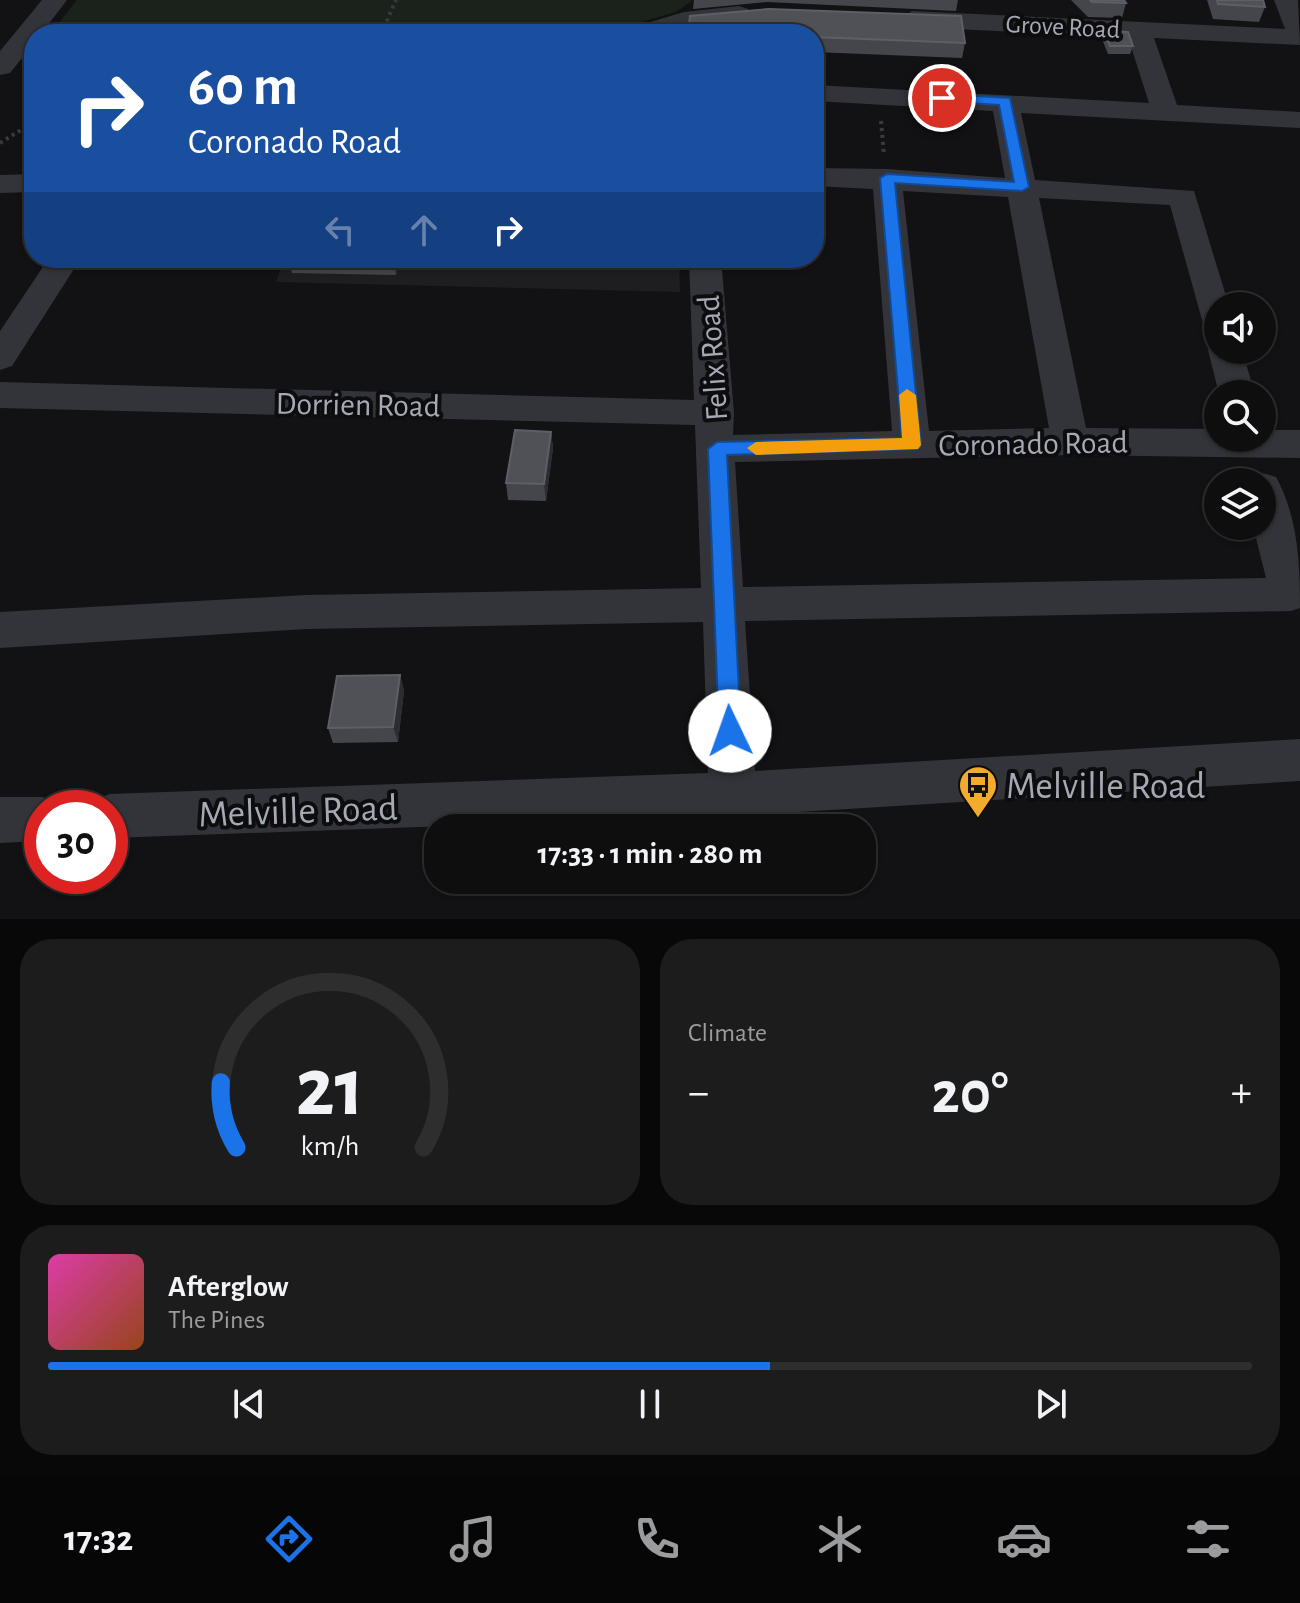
<!DOCTYPE html>
<meta charset="utf-8">
<style>
:root{--surface:#0e0e0f;--page:#1c1c1d;--text:#f1f3f6;--muted:#9b9c9e;--line:#2e2e2f;--accent:#1a73e8}
body{margin:0;font-family:"Alegreya Sans",sans-serif;background:var(--page);color:var(--text);height:100vh;display:flex;flex-direction:column;font-size:30px;white-space:nowrap}
*{box-sizing:border-box;margin:0}
p{font-size:26px;color:var(--muted)}
.icon{flex:none;width:44px;height:44px;fill:none;stroke:currentColor;stroke-width:2;stroke-linecap:round;stroke-linejoin:round}
.map{position:relative;height:919px;overflow:hidden}
.panel{display:flex;flex-direction:column;gap:20px;padding:20px;background:#080808;flex:1}
.panel>*{flex:none}
.hud{position:absolute;left:24px;top:24px;width:800px;height:244px;border-radius:32px;box-shadow:0 2px 6px #0004,0 0 0 2px var(--line);background:#1a4fa0;color:#fff;overflow:hidden}
.controls{position:absolute;left:1204px;top:292px;display:grid;gap:16px}
.controls a{display:grid;place-items:center;width:72px;height:72px;border-radius:50%;background:var(--surface);box-shadow:0 2px 6px #0004,0 0 0 2px var(--line);font-size:40px}
.speed{position:absolute;left:24px;top:790px;display:flex;gap:16px;font-size:40px;font-weight:700;text-align:center}
.speed>*{display:grid;place-content:center;width:104px;height:104px;border-radius:50%;background:var(--surface);box-shadow:0 2px 6px #0004,0 0 0 2px var(--line);line-height:1}
.speed .limit{border:12px solid #d22;background:#fff;color:#111}
.pin{position:absolute;display:grid;place-items:center;width:68px;height:68px;color:#fff;margin:-34px;border:4px solid #fff;border-radius:50%;box-shadow:0 2px 8px #0007}
.me{position:absolute;width:88px;margin:-44px;rotate:357deg;stroke-linejoin:round;filter:drop-shadow(0 0 6px #0008)}
.turn{display:flex;align-items:center;gap:28px;height:168px;padding:0 32px;font-size:36px}
.turn .icon{width:104px;height:104px;stroke-width:2.5}
.turn b{display:block;font-size:56px;line-height:68px}
.lanes{display:flex;align-items:center;height:76px;padding:0 32px;background:#0003;justify-content:center;gap:40px;direction:ltr}
.lanes .off{opacity:.35}
.big{font-size:60px;font-weight:600;line-height:1.1}
.panel .card{flex:1;display:flex;flex-direction:column;justify-content:center;gap:12px;min-width:0;padding:0 28px;border-radius:32px;background:var(--page)}
.panel .dial{align-items:center;gap:0}
.dial svg{height:208px;overflow:visible;fill:none;stroke:var(--line);stroke-width:7;stroke-linecap:round;text-anchor:middle}
.dial text{fill:var(--text);stroke:none}
.song{display:flex;align-items:center;gap:24px}
.cover{width:96px;height:96px;border-radius:12px;background:linear-gradient(135deg,hsl(320 70% 55%),hsl(20 70% 35%))}
.played{height:8px;border-radius:4px;background:linear-gradient(90deg,var(--accent) 60%,var(--line) 60%)}
.keys{display:flex;justify-content:space-around;direction:ltr}
.heat{display:flex;justify-content:space-between;align-items:center;font-size:44px;direction:ltr}
.panel .tiles{flex:1;display:grid;gap:20px;grid-template-columns:1fr 1fr}
.card:last-child{grid-column:span 2}
.trip{position:absolute;left:424px;top:814px;width:452px;height:80px;border-radius:32px;background:var(--surface);box-shadow:0 2px 6px #0004,0 0 0 2px var(--line);font-weight:600;line-height:80px;text-align:center}
.dock{display:flex;height:128px;justify-content:space-around;align-items:center;background:#060606;color:var(--muted)}
.dock .icon{width:56px;height:56px}
.dock .active{color:var(--accent)}
.dock b{font-size:36px;color:var(--text)}
.map>svg:first-child{display:block}
</style>
<div class="map">
<svg width="1300" height="919" viewBox="0 0 1300 919">
<rect width="100%" height="100%" fill="#121214"/>
<path fill="#1e1e21" d="M285,258H679L680,292L276,282Z"/>
<path fill="#1a221b" d="M77,0H693L676,12L600,34H50Z"/>
<g fill="none" stroke-linecap="round" stroke-linejoin="round">
<path stroke="#393b40" stroke-width="4" stroke-dasharray="3 4" stroke-linecap="butt" d="M381,34L396,0
M881,121L884,155
M0,143L34,122"/>
<path fill="#333439" fill-rule="evenodd" d="M42,0H67L41,34H34V43L10,73L0,75V51Z
M1274,0H1298L1300,45L1154,38L1177,105L1300,112V128L1021,113L1035,180L1194,191L1229,306H1218V337L1206,334L1170,205L1039,198L1086,428L1218,429V438H1262V430H1300V458L1070,455L735,462L743,587L1266,578L1253,526H1262V482H1245L1248,477L1262,473L1276,477C1298,517 1300,563 1300,608L1291,611L745,621L755,771L1300,739V781L733,816L110,838V808H89L93,800L110,794L708,773L703,622L306,629L0,648V612L306,595L701,588L695,425L0,408V382L694,400L689,258H721L734,413L733,435L892,431L873,189L814,186V168L887,169L1005,178L993,111L814,101V85L1149,103L1128,37L912,27L899,19L912,11L1285,29ZM903,191L1008,197L1049,428L929,431Z
M739,6L748,9L752,14L748,19L664,34H623L627,29L684,12Z
M34,174V192L0,193V175Z
M49,258H81L12,366L0,370V331Z
M1218,340V350H1242L1255,394H1219L1208,350Z
M0,797H42L59,803L61,808H42V841L0,843Z"/>
</g>
<path fill="#45464c" d="M694,0H958L956,11L767,2L693,9Z
M1071,0H1124L1126,3L1122,18L1088,17Z
M1207,0H1263L1265,7L1259,22L1213,19Z
M690,16L965,43L962,58L814,52V34Z
M1104,31L1133,46L1130,54H1108L1102,39Z
M288,258H400L396,275L292,273Z
M551,432L553,448L546,501L508,500L506,483Z
M400,675L404,691L398,742L333,743L328,728Z"/>
<path fill="#2c2d31" d="M392,258H400L396,275Z
M551,432L553,448L546,501L544,484Z
M400,675L404,691L398,742L393,727Z"/>
<path fill="#4f5157" stroke="#5d5f66" stroke-width="2" d="M1090,0H1124L1126,3L1092,2Z
M1217,0H1263L1265,7L1218,4Z
M769,9L961,16L965,43L814,37V34H688L690,16Z
M1104,31L1128,32L1133,46H1110Z
M515,430L551,432L544,484L506,483Z
M400,675L393,727L328,728L337,676Z"/>
<path fill="#1a73e8" stroke="#114b97" stroke-width="2" d="M942,94L1010,98L1029,187L1022,191L895,183L921,445L918,449L727,455L741,731L738,738L730,741L722,738L719,731L708,449L717,442L902,438L880,178L887,174L1014,182L999,105L937,101L935,98Z"/>
<path fill="#f59e0b" d="M907,389L916,395L921,445L918,449L756,455L747,448L756,442L902,438L899,395Z"/>
<defs>
<g id="bus-pin" transform="scale(2)"><path d="M0 17L-7.5 6A9.5 9.5 0 1 1 7.5 6Z" fill="#f2ab2c" stroke="#0d0d0f"/><path d="M-5-6H5V4H4V6H2V4H-2V6H-4V4H-5ZM-3.5-4V0h7V-4ZM-3.5 1.2v1.5H-2V1.2ZM2 1.2v1.5H3.5V1.2Z" fill="#111"/></g>
</defs>
<g fill-rule="evenodd">
<use href="#bus-pin" x="978" y="785"/>
</g>
<g text-anchor="middle" stroke-width="8" stroke-linejoin="round" paint-order="stroke">
<g font-size="26" fill="#a4a9b4" stroke="#0d0d0f">
<text transform="translate(1063 26) rotate(3)" y="9">Grove Road</text>
</g>
<g font-size="32" fill="#a4a9b4" stroke="#0d0d0f">
<text transform="translate(712 358) rotate(-94)" y="11">Felix Road</text>
<text transform="translate(358 404) rotate(1)" y="11">Dorrien Road</text>
<text transform="translate(1033 443) rotate(-1)" y="11">Coronado Road</text>
</g>
<g font-size="38" fill="#a4a9b4" stroke="#0d0d0f" text-anchor="start">
<text x="1006" y="798">Melville Road</text>
</g>
<g font-size="38" fill="#a4a9b4" stroke="#0d0d0f">
<text transform="translate(298 810) rotate(-2)" y="13">Melville Road</text>
</g>
</g>
</svg>
<div class="controls">
<a><svg class="icon" aria-label="sound" viewBox="0 0 24 24"><path d="M4 9h4l5-4v14l-5-4H4zM17 9q2 3 0 6"/></svg></a>
<a><svg class="icon" aria-label="search" viewBox="0 0 24 24"><circle cx="10" cy="10" r="6"/><path d="M15 15l6 6"/></svg></a>
<a><svg class="icon" aria-label="layers" viewBox="0 0 24 24"><path d="M12 4l9 5-9 5-9-5zM3 14l9 5 9-5"/></svg></a>
</div>
<div class="speed"><div class="limit">30</div></div>
<div class="pin" style="left:942px;top:98px;background:#d93025"><svg class="icon" aria-label="arrive" viewBox="0 0 24 24"><path d="M6 21V4h12l-3 4 3 4H6"/></svg></div>
<svg class="me" style="left:730px;top:731px" viewBox="-20 -20 40 40"><circle r="19" fill="#fff"/><path d="M0-13L10 11 0 6-10 11z" fill="#1a73e8"/></svg>
<div class="trip">17:33 · 1 min · 280 m</div>
<div class="hud">
<div class="turn"><svg class="icon" aria-label="right" viewBox="0 0 24 24"><path d="M7 20v-9h11M14 6l5 5-5 5"/></svg><div><b>60 m</b>Coronado Road</div></div>
<div class="lanes"><svg class="icon off" aria-label="left" viewBox="0 0 24 24"><path d="M17 20v-9H6M10 6l-5 5 5 5"/></svg><svg class="icon off" aria-label="ahead" viewBox="0 0 24 24"><path d="M12 20V5M6 11l6-6 6 6"/></svg><svg class="icon" aria-label="right" viewBox="0 0 24 24"><path d="M7 20v-9h11M14 6l5 5-5 5"/></svg></div>
</div>
</div>
<section class="panel">
<div class="tiles">
<div class="card dial"><svg viewBox="0 0 100 80">
<path d="M14 69A42 42 0 1 1 86 69"/>
<path d="M14 69A42 42 0 0 1 8 44" stroke="#1a73e8"/>
<text x="50" y="56" font-size="32" font-weight="700">21</text>
<text x="50" y="72" font-size="11">km/h</text>
</svg></div>
<div class="card"><p>Climate</p>
<div class="heat"><a>−</a><b class="big">20°</b><a>+</a></div>
</div>
<div class="card">
<div class="song"><i class="cover"></i><div><b>Afterglow</b><p>The Pines</p></div></div>
<div class="played"></div>
<div class="keys"><svg class="icon" aria-label="previous" viewBox="0 0 24 24"><path d="M18 5L8 12l10 7zM5 5v14"/></svg><svg class="icon" aria-label="pause" viewBox="0 0 24 24"><path d="M8 5v14M16 5v14"/></svg><svg class="icon" aria-label="next" viewBox="0 0 24 24"><path d="M6 5l10 7-10 7zM19 5v14"/></svg></div>
</div>
</div>
</section>
<nav class="dock">
<b>17:32</b>
<svg class="icon active" aria-label="directions" viewBox="0 0 24 24"><path d="M12 3l9 9-9 9-9-9zM9 14v-3h6M13 9l2 2-2 2"/></svg>
<svg class="icon" aria-label="music" viewBox="0 0 24 24"><path d="M9 18V5l10-2v13"/><circle cx="6" cy="18" r="3"/><circle cx="16" cy="16" r="3"/></svg>
<svg class="icon" aria-label="phone" viewBox="0 0 24 24"><path d="M5 4h4l2 5-3 2q2 4 5 5l2-3 5 2v4C11 20 4 13 5 4z"/></svg>
<svg class="icon" aria-label="climate" viewBox="0 0 24 24"><path d="M12 3v18M4 7l16 10M4 17L20 7"/></svg>
<svg class="icon" aria-label="car" viewBox="0 0 24 24"><path d="M5 17H2v-5l4-1 3-4h7l3 4 3 1v5h-3M9 17h6M6 11h13"/><circle cx="7" cy="17" r="2"/><circle cx="17" cy="17" r="2"/></svg>
<svg class="icon" aria-label="filters" viewBox="0 0 24 24"><path d="M4 7h16M4 17h16"/><circle cx="9" cy="7" r="2"/><circle cx="15" cy="17" r="2"/></svg>
</nav>
